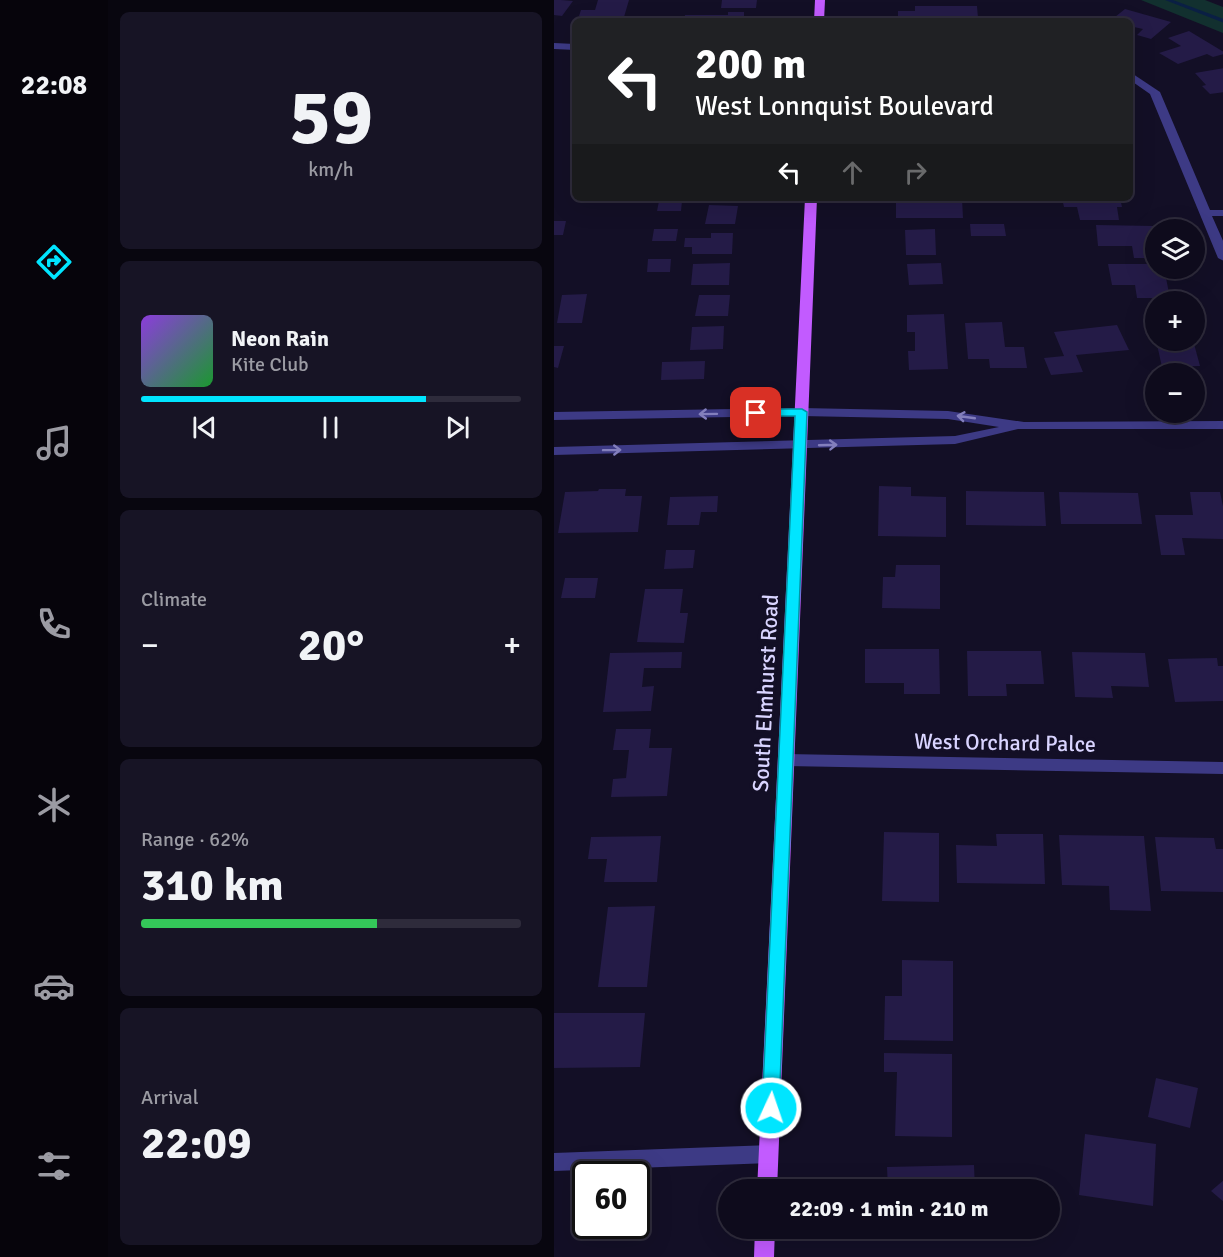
<!DOCTYPE html>
<meta charset="utf-8">
<style>
:root{--surface:#0e0b1c;--page:#171425;--text:#f1f3f6;--muted:#9b9ba3;--line:#2e2b3b;--accent:#00e5ff}
body{margin:0;font-family:Signika,sans-serif;background:var(--page);color:var(--text);height:100vh;display:flex;flex-direction:column;font-size:22px;white-space:nowrap}
*{box-sizing:border-box;margin:0}
p{font-size:20px;color:var(--muted)}
.icon{flex:none;width:33px;height:33px;fill:none;stroke:currentColor;stroke-width:2;stroke-linecap:round;stroke-linejoin:round}
.map{position:relative;flex:1;overflow:hidden}
.drawer{display:flex;flex-direction:column;gap:12px;padding:12px;background:#08060f;width:446px}
.drawer>*{flex:none}
.top-card{position:absolute;left:18px;top:18px;width:561px;height:183px;border-radius:9px;box-shadow:0 6px 24px #0002,0 0 0 2px var(--line);background:#202124;color:#fff;overflow:hidden}
.fabs{position:absolute;left:591px;top:219px;display:grid;gap:12px}
.fabs a{display:grid;place-items:center;width:60px;height:60px;border-radius:50%;background:var(--surface);box-shadow:0 6px 24px #0002,0 0 0 2px var(--line);font-size:30px}
.speed{position:absolute;left:18px;top:1161px;display:flex;gap:12px;font-size:30px;font-weight:700;text-align:center}
.speed>*{display:grid;place-content:center;width:78px;height:78px;border-radius:50%;background:var(--surface);box-shadow:0 6px 24px #0002,0 0 0 2px var(--line);line-height:1}
.speed .limit{border:3px solid #111;border-radius:9px;background:#fff;color:#111}
.pin{position:absolute;display:grid;place-items:center;width:51px;height:51px;color:#fff;margin:-26px;border-radius:12px;box-shadow:0 3px 9px #0006}
.me{position:absolute;width:66px;margin:-33px;rotate:3deg;stroke-linejoin:round;filter:drop-shadow(0 0 4px #0008)}
.turn{display:flex;align-items:center;gap:21px;height:126px;padding:0 24px;font-size:27px}
.turn .icon{width:78px;height:78px;stroke-width:2.5}
.turn b{display:block;font-size:42px;line-height:51px}
.lanes{display:flex;align-items:center;height:57px;padding:0 24px;background:#0003;justify-content:center;gap:30px;direction:ltr}
.lanes .off{opacity:.35}
.big{font-size:45px;font-weight:700;line-height:1.1}
.drawer .card{flex:1;display:flex;flex-direction:column;justify-content:center;gap:9px;min-width:0;padding:0 21px;border-radius:9px;background:var(--page)}
.drawer .dial{align-items:center;gap:0}
.dial b{font-size:78px;line-height:1}
.song{display:flex;align-items:center;gap:18px}
.cover{width:72px;height:72px;border-radius:9px;background:linear-gradient(135deg,hsl(270 70% 55%),hsl(130 70% 35%))}
.played{height:6px;border-radius:3px;background:linear-gradient(90deg,var(--accent) 75%,var(--line) 75%)}
.keys{display:flex;justify-content:space-around;direction:ltr}
.heat{display:flex;justify-content:space-between;align-items:center;font-size:33px;direction:ltr}
.charge{height:9px;border-radius:4px;background:linear-gradient(90deg,#34c759 62%,var(--line) 0)}
.trip{position:absolute;left:164px;top:1179px;width:342px;height:60px;border-radius:30px;background:var(--surface);box-shadow:0 6px 24px #0002,0 0 0 2px var(--line);font-weight:700;line-height:60px;text-align:center}
main{display:flex;flex:1;min-height:0}
.tab-bar{display:flex;flex-direction:column;width:108px;justify-content:space-around;align-items:center;background:#06040b;color:var(--muted)}
.tab-bar .icon{width:42px;height:42px}
.tab-bar .active{color:var(--accent)}
.tab-bar b{font-size:27px;color:var(--text)}
.map>svg:first-child{display:block}
</style>
<main>
<nav class="tab-bar">
<b>22:08</b>
<svg class="icon active" aria-label="directions" viewBox="0 0 24 24"><path d="M12 3l9 9-9 9-9-9zM9 14v-3h6M13 9l2 2-2 2"/></svg>
<svg class="icon" aria-label="music" viewBox="0 0 24 24"><path d="M9 18V5l10-2v13"/><circle cx="6" cy="18" r="3"/><circle cx="16" cy="16" r="3"/></svg>
<svg class="icon" aria-label="phone" viewBox="0 0 24 24"><path d="M5 4h4l2 5-3 2q2 4 5 5l2-3 5 2v4C11 20 4 13 5 4z"/></svg>
<svg class="icon" aria-label="climate" viewBox="0 0 24 24"><path d="M12 3v18M4 7l16 10M4 17L20 7"/></svg>
<svg class="icon" aria-label="car" viewBox="0 0 24 24"><path d="M5 17H2v-5l4-1 3-4h7l3 4 3 1v5h-3M9 17h6M6 11h13"/><circle cx="7" cy="17" r="2"/><circle cx="17" cy="17" r="2"/></svg>
<svg class="icon" aria-label="filters" viewBox="0 0 24 24"><path d="M4 7h16M4 17h16"/><circle cx="9" cy="7" r="2"/><circle cx="15" cy="17" r="2"/></svg>
</nav>
<section class="drawer">
<div class="card dial"><b>59</b><p>km/h</p></div>
<div class="card">
<div class="song"><i class="cover"></i><div><b>Neon Rain</b><p>Kite Club</p></div></div>
<div class="played"></div>
<div class="keys"><svg class="icon" aria-label="previous" viewBox="0 0 24 24"><path d="M18 5L8 12l10 7zM5 5v14"/></svg><svg class="icon" aria-label="pause" viewBox="0 0 24 24"><path d="M8 5v14M16 5v14"/></svg><svg class="icon" aria-label="next" viewBox="0 0 24 24"><path d="M6 5l10 7-10 7zM19 5v14"/></svg></div>
</div>
<div class="card"><p>Climate</p>
<div class="heat"><a>−</a><b class="big">20°</b><a>+</a></div>
</div>
<div class="card"><p>Range · 62%</p><b class="big">310 km</b><div class="charge"></div></div>
<div class="card"><p>Arrival</p><b class="big">22:09</b></div>
</section>
<div class="map">
<svg width="670" height="1257" viewBox="0 0 670 1257">
<rect width="100%" height="100%" fill="#130f26"/>
<path fill="#12302f" d="M587,0H651L669,7V33Z"/>
<g fill="none" stroke-linecap="round" stroke-linejoin="round">
<path fill="#0a1f44" fill-rule="evenodd" d="M611,0H619L670,19V23Z"/>
</g>
<path fill="#241b47" d="M0,0H7L19,1L8,16L0,15Z
M44,0H75L70,17L25,16L27,10H41Z
M168,0H203L202,8H167Z
M361,6H423L424,18L344,21V11H361Z
M571,9L617,22L597,39L583,35L589,29L580,27L576,30V21H556Z
M174,12H190V21H130L131,15H174Z
M635,31L670,52V54L659,57L653,54L624,64L605,53L627,46L614,38Z
M670,68V92L656,94L648,86L652,85L641,73Z
M342,198H408L409,218H342Z
M508,198H566L568,207H563L565,220H526L523,207H510Z
M105,201H128L127,211H103Z
M155,205L184,206L181,224H151Z
M0,221H12L9,235H0Z
M416,224H450L452,236H417Z
M542,225L600,226L602,258H580L578,246H544Z
M100,229H124L122,241H98Z
M381,229L382,255H352L351,230Z
M157,233H179L178,254H138V247H130L131,238H157Z
M94,259H117L116,272H93Z
M176,263L175,285H137L139,264Z
M387,263L389,284L355,285L353,264Z
M554,264H602V268H610L616,298H583L581,285H558Z
M33,294L28,323H3L8,295Z
M145,295H176L174,316H141Z
M390,314L394,369L355,370L354,351H361V332H353V315Z
M589,319H602V336H593Z
M448,322L451,347H470L473,368H436L435,359H414L411,323Z
M563,325L575,350L522,355L529,372L497,375L490,358L510,356L500,332Z
M170,326L169,349L136,350L138,327Z
M602,340H639L646,366L608,367Z
M0,346H10L4,368L0,367Z
M151,361L150,379L107,380L108,362Z
M325,486L357,487V496L392,497V537L324,536Z
M45,489H72L71,496H88L84,532L4,533L11,492L44,491Z
M412,491L490,492L492,526L412,525Z
M505,492L584,493L588,524H507Z
M636,492H666L670,511V539L628,538L631,555H607L601,515H639Z
M164,496L163,512H147L145,525H113L116,497Z
M112,550H141L139,568L110,569Z
M342,565H386V609L328,608L329,577H341Z
M11,578H44L41,598H7Z
M91,589H129L126,613H134L130,643L83,642Z
M311,649H385L386,694H350V683H311Z
M413,651H487L490,684H452L453,696H414Z
M128,652L127,668H90L88,687L100,686L97,711L49,712L56,653Z
M518,652L591,653L595,687L557,686L559,698L521,697Z
M663,658L664,666H670V701L621,702L614,659Z
M62,729H97L95,748H118L113,796L57,797L59,779L72,778L75,750H59Z
M330,832L385,833V902L328,901Z
M442,834H489L491,884L403,883L402,845L443,846Z
M505,835L590,836L597,911L556,910L555,886L508,885Z
M107,836L103,882H50L53,859H34L37,837Z
M601,837L660,838L662,849H670V892L607,891Z
M101,906L93,987H44L54,907Z
M348,960L399,961V1041L330,1040L331,996H348Z
M0,1013H91L86,1067L0,1068Z
M330,1053L398,1054V1137L341,1136L343,1072H330Z
M602,1078L644,1088L636,1128L594,1117Z
M531,1134L602,1144L599,1206L525,1195Z
M420,1165L421,1190H334L333,1167Z
M670,1180V1202L657,1191Z"/>
<g fill="none" stroke-linecap="round" stroke-linejoin="round">
<path fill="#3d3a85" fill-rule="evenodd" d="M0,43L21,44V50L0,49Z
M576,72L606,92L656,210H670V216H658L670,243V261L664,258L596,94L576,80Z
M248,408L394,411L470,422L670,421V429H464L401,444L0,455V447L401,436L445,427L394,419L248,416L0,420V412Z
M232,754L670,762V774L232,766L226,764L224,760L226,756Z
M214,1145L221,1148L224,1154L221,1160L214,1163L0,1171V1153Z"/>
<path fill="#c25bff" fill-rule="evenodd" d="M261,0H271L270,21H260Z
M251,198H263L223,1190H203Z
M201,1228H221L220,1257H200Z"/>
</g>
<defs><path id="oneway-shaft" d="M-6 0H5M1.5-3L5.5 0L1.5 3" fill="none" stroke-width="1.6" stroke-linecap="round" stroke-linejoin="round" transform="scale(1.5)"/></defs>
<g stroke="#837fbc">
<use href="#oneway-shaft" transform="translate(154 414) rotate(179)"/>
<use href="#oneway-shaft" transform="translate(412 417) rotate(-172)"/>
<use href="#oneway-shaft" transform="translate(274 445) rotate(-2)"/>
<use href="#oneway-shaft" transform="translate(58 450) rotate(-1)"/>
</g>
<path fill="#00e5ff" stroke="#0095a6" stroke-width="1.5" d="M202,409H248L253,412L225,1108L223,1113L217,1116L210,1113L208,1108L241,416H198L197,413Z"/>
<g text-anchor="middle" stroke-width="6" stroke-linejoin="round" paint-order="stroke">
<g font-size="22" fill="#d9d4ff" stroke="#130f26">
<text transform="translate(211 693) rotate(-87)" y="8">South Elmhurst Road</text>
<text transform="translate(451 742) rotate(1)" y="8">West Orchard Palce</text>
</g>
</g>
</svg>
<div class="fabs">
<a><svg class="icon" aria-label="layers" viewBox="0 0 24 24"><path d="M12 4l9 5-9 5-9-5zM3 14l9 5 9-5"/></svg></a>
<a>+</a>
<a>−</a>
</div>
<div class="speed"><div class="limit">60</div></div>
<div class="pin" style="left:202px;top:413px;background:#d93025"><svg class="icon" aria-label="arrive" viewBox="0 0 24 24"><path d="M6 21V4h12l-3 4 3 4H6"/></svg></div>
<svg class="me" style="left:217px;top:1108px" viewBox="-20 -20 40 40"><circle r="17" fill="#00e5ff" stroke="#fff" stroke-width="3"/><path d="M0-11L8 9 0 5-8 9z" fill="#fff"/></svg>
<div class="trip">22:09 · 1 min · 210 m</div>
<div class="top-card">
<div class="turn"><svg class="icon" aria-label="left" viewBox="0 0 24 24"><path d="M17 20v-9H6M10 6l-5 5 5 5"/></svg><div><b>200 m</b>West Lonnquist Boulevard</div></div>
<div class="lanes"><svg class="icon" aria-label="left" viewBox="0 0 24 24"><path d="M17 20v-9H6M10 6l-5 5 5 5"/></svg><svg class="icon off" aria-label="ahead" viewBox="0 0 24 24"><path d="M12 20V5M6 11l6-6 6 6"/></svg><svg class="icon off" aria-label="right" viewBox="0 0 24 24"><path d="M7 20v-9h11M14 6l5 5-5 5"/></svg></div>
</div>
</div>
</main>
